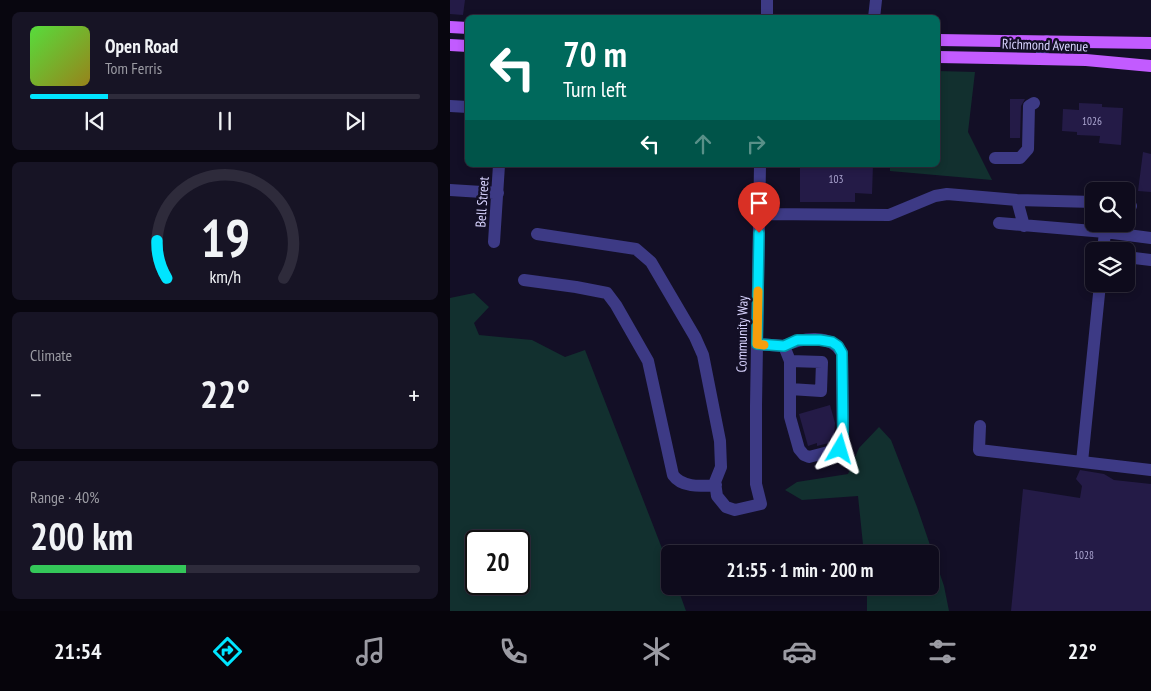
<!DOCTYPE html>
<meta charset="utf-8">
<style>
:root{--surface:#0e0b1c;--page:#171425;--text:#f1f3f6;--muted:#9b9ba3;--line:#2e2b3b;--accent:#00e5ff}
body{margin:0;font-family:"PT Sans Narrow",sans-serif;background:var(--page);color:var(--text);height:100vh;display:flex;flex-direction:column;font-size:19px;white-space:nowrap}
*{box-sizing:border-box;margin:0}
p{font-size:16px;color:var(--muted)}
.icon{flex:none;width:28px;height:28px;fill:none;stroke:currentColor;stroke-width:2;stroke-linecap:round;stroke-linejoin:round}
.map{position:relative;flex:1;overflow:hidden}
.details{display:flex;flex-direction:column;gap:12px;padding:12px;background:#08060f;width:450px}
.details>*{flex:none}
.hud{position:absolute;left:15px;top:15px;width:475px;height:152px;border-radius:8px;box-shadow:0 2px 8px #0003,0 0 0 1px var(--line);background:#00695c;color:#fff;overflow:hidden}
.fabs{position:absolute;left:635px;top:182px;display:grid;gap:10px}
.fabs a{display:grid;place-items:center;width:50px;height:50px;border-radius:8px;background:var(--surface);box-shadow:0 2px 8px #0003,0 0 0 1px var(--line);font-size:25px}
.speed{position:absolute;left:15px;top:530px;display:flex;gap:10px;font-size:25px;font-weight:700;text-align:center}
.speed>*{display:grid;place-content:center;width:65px;height:65px;border-radius:50%;background:var(--surface);box-shadow:0 2px 8px #0003,0 0 0 1px var(--line);line-height:1}
.speed .limit{border:2px solid #111;border-radius:8px;background:#fff;color:#111}
.pin{position:absolute;display:grid;place-items:center;width:42px;height:42px;color:#fff;margin:-51px -21px;border-radius:50% 50% 50% 0;rotate:-45deg;box-shadow:0 0 5px #0007}
.pin .icon{rotate:45deg}
.me{position:absolute;width:55px;margin:-28px;rotate:7deg;stroke-linejoin:round;filter:drop-shadow(0 0 4px #0008)}
.turn{display:flex;align-items:center;gap:18px;height:105px;padding:0 15px;font-size:22px}
.turn .icon{width:65px;height:65px;stroke-width:2.5}
.turn b{display:block;font-size:35px;line-height:42px}
.lanes{display:flex;align-items:center;height:48px;padding:0 15px;background:#0003;justify-content:center;gap:25px;direction:ltr}
.lanes .off{opacity:.35}
.big{font-size:38px;font-weight:600;line-height:1.1}
.details .tile{flex:1;display:flex;flex-direction:column;justify-content:center;gap:8px;min-width:0;padding:0 18px;border-radius:8px;background:var(--page)}
.details .dial{align-items:center;gap:0}
.dial svg{height:130px;overflow:visible;fill:none;stroke:var(--line);stroke-width:7;stroke-linecap:round;text-anchor:middle}
.dial text{fill:var(--text);stroke:none}
.song{display:flex;align-items:center;gap:15px}
.cover{width:60px;height:60px;border-radius:8px;background:linear-gradient(135deg,hsl(110 70% 55%),hsl(50 70% 35%))}
.played{height:5px;border-radius:2px;background:linear-gradient(90deg,var(--accent) 20%,var(--line) 20%)}
.keys{display:flex;justify-content:space-around;direction:ltr}
.heat{display:flex;justify-content:space-between;align-items:center;font-size:28px;direction:ltr}
.charge{height:8px;border-radius:4px;background:linear-gradient(90deg,#34c759 40%,var(--line) 0)}
.trip{position:absolute;left:211px;top:545px;width:278px;height:50px;border-radius:8px;background:var(--surface);box-shadow:0 2px 8px #0003,0 0 0 1px var(--line);font-weight:600;line-height:50px;text-align:center}
.dock{display:flex;height:80px;justify-content:space-around;align-items:center;background:#06040b;color:var(--muted)}
.dock .icon{width:35px;height:35px}
.dock .current{color:var(--accent)}
.dock b{font-size:22px;color:var(--text)}
main{display:flex;flex:1;min-height:0}
.map>svg:first-child{display:block}
</style>
<main>
<section class="details">
<div class="tile">
<div class="song"><i class="cover"></i><div><b>Open Road</b><p>Tom Ferris</p></div></div>
<div class="played"></div>
<div class="keys"><svg class="icon" aria-label="previous" viewBox="0 0 24 24"><path d="M18 5L8 12l10 7zM5 5v14"/></svg><svg class="icon" aria-label="pause" viewBox="0 0 24 24"><path d="M8 5v14M16 5v14"/></svg><svg class="icon" aria-label="next" viewBox="0 0 24 24"><path d="M6 5l10 7-10 7zM19 5v14"/></svg></div>
</div>
<div class="tile dial"><svg viewBox="0 0 100 80">
<path d="M14 69A42 42 0 1 1 86 69"/>
<path d="M14 69A42 42 0 0 1 8 46" stroke="#00e5ff"/>
<text x="50" y="56" font-size="32" font-weight="700">19</text>
<text x="50" y="72" font-size="11">km/h</text>
</svg></div>
<div class="tile"><p>Climate</p>
<div class="heat"><a>−</a><b class="big">22°</b><a>+</a></div>
</div>
<div class="tile"><p>Range · 40%</p><b class="big">200 km</b><div class="charge"></div></div>
</section>
<div class="map">
<svg width="701" height="611" viewBox="0 0 701 611">
<rect width="100%" height="100%" fill="#130f26"/>
<path fill="#12302f" fill-rule="evenodd" d="M488,71L525,72L518,132L542,180L440,171V165H488Z
M24,293L39,307L24,323L29,335L82,340L115,357L135,350L220,569V586H227L236,611H0V298ZM26,541H69V584H26Z
M429,427L441,440L467,507L494,586L499,611H417V586H480V554H414L408,496L352,500L335,490L347,482L398,474L409,448Z"/>
<path fill="#241b47" d="M0,0H15L13,15L0,14Z
M560,99H575L571,106L570,138H560Z
M629,103L652,104V107L673,108L671,145L649,143L650,136L627,135V132L612,131L613,109L629,110Z
M693,152L701,154V192L688,191Z
M350,165H423L422,194L405,193V202H350Z
M380,405L385,423L384,439L379,440V443L367,446V443L358,446L349,414Z
M630,470L654,474L664,480L701,484V611H561L573,489L630,498L632,486L626,479Z"/>
<g fill="none" stroke-linecap="round" stroke-linejoin="round">
<path stroke="#3d3a85" stroke-width="12" d="M317,0V18
M424,18L426,0
M590,59L597,41
M0,106L18,107
M545,158H570L578,149L579,106L584,103
M0,190L48,193
M567,200L574,226
M676,205L681,206
M309,214L439,215L485,196L497,194L567,200L644,202
M549,223L655,232L701,238
M87,234L186,249L201,262L245,337L253,355L270,441L271,467L265,482L267,496L276,507L285,510L311,504L306,484V405L310,165
M44,242L49,165
M653,251L655,232
M676,257L701,260
M74,280L126,287L157,293L166,305L198,361L223,475C232,488 251,486 266,485
M307,344L334,346L340,361V417L349,449L354,455L359,457L390,449L393,437L392,353C381,333 351,338 334,346
M340,361L372,362L371,391L340,389
M530,426L529,450L701,470
M632,462L650,284"/>
<path stroke="#c25bff" stroke-width="12" d="M0,27L18,28
M488,40L701,43
M0,45L18,46
M488,57L636,60L701,66"/>
</g>
<g fill="none" stroke-linecap="round" stroke-linejoin="round">
<g stroke="#0095a6" stroke-width="12">
<path id="route" d="M309,233L307,344L334,346L347,340H370L382,342L388,346L392,353L393,437L390,449"/>
</g>
<use href="#route" stroke="#00e5ff" stroke-width="9"/>
<path stroke="#f59e0b" stroke-width="9" d="M308,291L307,344L314,345"/>
</g>
<g text-anchor="middle" stroke-width="5" stroke-linejoin="round" paint-order="stroke">
<g font-size="11" fill="#aca6d1">
<text x="642" y="125">1026</text>
<text x="386" y="183">103</text>
<text x="634" y="559">1028</text>
</g>
<g font-size="14" fill="#d9d4ff" stroke="#130f26">
<text transform="translate(595 45) rotate(2)" y="5">Richmond Avenue</text>
<text transform="translate(32 202) rotate(-86)" y="5">Bell Street</text>
<text transform="translate(292 334) rotate(-89)" y="5">Community Way</text>
</g>
</g>
</svg>
<div class="fabs">
<a><svg class="icon" aria-label="search" viewBox="0 0 24 24"><circle cx="10" cy="10" r="6"/><path d="M15 15l6 6"/></svg></a>
<a><svg class="icon" aria-label="layers" viewBox="0 0 24 24"><path d="M12 4l9 5-9 5-9-5zM3 14l9 5 9-5"/></svg></a>
</div>
<div class="speed"><div class="limit">20</div></div>
<div class="pin" style="left:309px;top:233px;background:#d93025"><svg class="icon" aria-label="arrive" viewBox="0 0 24 24"><path d="M6 21V4h12l-3 4 3 4H6"/></svg></div>
<svg class="me" style="left:390px;top:449px" viewBox="-20 -20 40 40"><path d="M0-17L14 15 0 8-14 15z" fill="#00e5ff" stroke="#fff" stroke-width="4"/></svg>
<div class="trip">21:55 · 1 min · 200 m</div>
<div class="hud">
<div class="turn"><svg class="icon" aria-label="left" viewBox="0 0 24 24"><path d="M17 20v-9H6M10 6l-5 5 5 5"/></svg><div><b>70 m</b>Turn left</div></div>
<div class="lanes"><svg class="icon" aria-label="left" viewBox="0 0 24 24"><path d="M17 20v-9H6M10 6l-5 5 5 5"/></svg><svg class="icon off" aria-label="ahead" viewBox="0 0 24 24"><path d="M12 20V5M6 11l6-6 6 6"/></svg><svg class="icon off" aria-label="right" viewBox="0 0 24 24"><path d="M7 20v-9h11M14 6l5 5-5 5"/></svg></div>
</div>
</div>
</main>
<nav class="dock">
<b>21:54</b>
<svg class="icon current" aria-label="directions" viewBox="0 0 24 24"><path d="M12 3l9 9-9 9-9-9zM9 14v-3h6M13 9l2 2-2 2"/></svg>
<svg class="icon" aria-label="music" viewBox="0 0 24 24"><path d="M9 18V5l10-2v13"/><circle cx="6" cy="18" r="3"/><circle cx="16" cy="16" r="3"/></svg>
<svg class="icon" aria-label="phone" viewBox="0 0 24 24"><path d="M5 4h4l2 5-3 2q2 4 5 5l2-3 5 2v4C11 20 4 13 5 4z"/></svg>
<svg class="icon" aria-label="climate" viewBox="0 0 24 24"><path d="M12 3v18M4 7l16 10M4 17L20 7"/></svg>
<svg class="icon" aria-label="car" viewBox="0 0 24 24"><path d="M5 17H2v-5l4-1 3-4h7l3 4 3 1v5h-3M9 17h6M6 11h13"/><circle cx="7" cy="17" r="2"/><circle cx="17" cy="17" r="2"/></svg>
<svg class="icon" aria-label="filters" viewBox="0 0 24 24"><path d="M4 7h16M4 17h16"/><circle cx="9" cy="7" r="2"/><circle cx="15" cy="17" r="2"/></svg>
<b>22°</b>
</nav>
